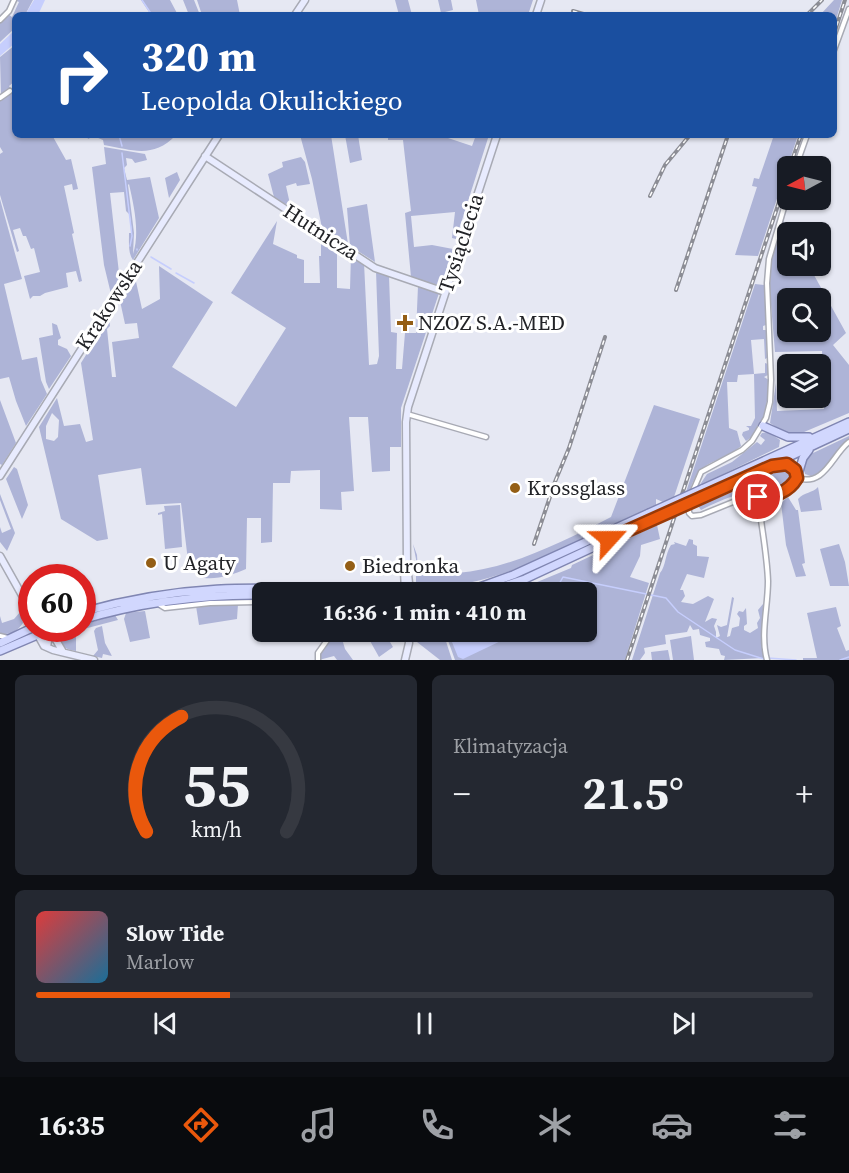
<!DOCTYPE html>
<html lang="pl">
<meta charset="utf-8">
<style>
:root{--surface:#171b24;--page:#242831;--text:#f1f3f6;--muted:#9ea1a6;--line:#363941;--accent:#ea580c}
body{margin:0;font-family:"Source Serif 4",serif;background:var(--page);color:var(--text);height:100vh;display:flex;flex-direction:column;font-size:22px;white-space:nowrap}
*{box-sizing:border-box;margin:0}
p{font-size:20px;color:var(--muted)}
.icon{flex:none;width:33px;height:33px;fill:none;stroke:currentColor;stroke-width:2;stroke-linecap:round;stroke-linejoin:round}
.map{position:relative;height:660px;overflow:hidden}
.sheet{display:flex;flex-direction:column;gap:15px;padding:15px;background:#0d0f14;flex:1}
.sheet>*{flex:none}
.hud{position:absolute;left:12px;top:12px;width:825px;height:126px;border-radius:9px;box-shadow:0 2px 4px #0004;background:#1a4fa0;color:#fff;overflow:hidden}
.needle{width:39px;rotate:263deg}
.buttons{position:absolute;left:777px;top:156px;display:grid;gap:12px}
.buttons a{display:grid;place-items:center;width:54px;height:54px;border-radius:9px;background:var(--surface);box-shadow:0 2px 4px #0004;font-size:30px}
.speed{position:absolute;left:18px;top:564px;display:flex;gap:12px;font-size:30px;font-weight:700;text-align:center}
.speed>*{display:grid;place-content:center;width:78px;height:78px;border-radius:50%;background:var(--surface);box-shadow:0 2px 4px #0004;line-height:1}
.speed .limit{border:9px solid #d22;background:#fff;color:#111}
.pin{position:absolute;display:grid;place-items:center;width:51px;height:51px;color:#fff;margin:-26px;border:3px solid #fff;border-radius:50%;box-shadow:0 2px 6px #0007}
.me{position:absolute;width:66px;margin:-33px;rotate:66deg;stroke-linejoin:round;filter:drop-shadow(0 0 4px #0008)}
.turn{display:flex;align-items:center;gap:21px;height:126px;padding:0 30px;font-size:27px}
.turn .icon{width:78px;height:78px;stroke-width:2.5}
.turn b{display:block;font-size:42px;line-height:51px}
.big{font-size:45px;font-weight:700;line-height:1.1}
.sheet .widget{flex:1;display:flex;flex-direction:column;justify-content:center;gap:9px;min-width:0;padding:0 21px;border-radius:9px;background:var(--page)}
.sheet .dial{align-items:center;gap:0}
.dial svg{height:156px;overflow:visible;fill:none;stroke:var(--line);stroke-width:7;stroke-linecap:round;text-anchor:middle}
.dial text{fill:var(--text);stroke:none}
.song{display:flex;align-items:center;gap:18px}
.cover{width:72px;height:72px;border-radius:9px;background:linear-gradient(135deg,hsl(0 70% 55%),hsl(200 70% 35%))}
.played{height:6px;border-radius:3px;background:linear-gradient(90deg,var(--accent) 25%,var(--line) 25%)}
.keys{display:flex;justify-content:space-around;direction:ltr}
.heat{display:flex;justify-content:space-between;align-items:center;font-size:33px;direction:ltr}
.sheet .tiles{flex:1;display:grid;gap:15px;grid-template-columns:1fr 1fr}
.widget:last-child{grid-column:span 2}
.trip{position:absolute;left:252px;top:582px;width:345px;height:60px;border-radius:9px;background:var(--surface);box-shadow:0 2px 4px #0004;font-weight:700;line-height:60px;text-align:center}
.tabs{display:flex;height:96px;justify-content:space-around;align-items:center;background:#090b0e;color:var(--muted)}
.tabs .icon{width:42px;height:42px}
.tabs .selected{color:var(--accent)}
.tabs b{font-size:27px;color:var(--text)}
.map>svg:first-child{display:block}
</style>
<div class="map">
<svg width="849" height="660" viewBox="0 0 849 660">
<rect width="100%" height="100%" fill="#e6e8f3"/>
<path fill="#aeb4d7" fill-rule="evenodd" d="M14,0H33L25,15H15V28L0,42V21L8,14L12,17L19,2Z
M141,0H170L178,15H151Z
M183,0H194L200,15H189Z
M197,0H237L240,15H228L226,12L216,15H202Z
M395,0H408L412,15H399Z
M438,0H451L453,10L441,13Z
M476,0H533L528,15H479Z
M834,0H842L834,26V15H820Z
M15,45V81L9,86L12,91L1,95L0,57Z
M9,92L15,94V135H52L66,160L71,159L78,189L73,190L72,184L64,186L74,233L72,234L82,281L79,282L76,271L66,273L68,287L45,293L40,296H33L30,299L24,276L40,272L34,248L31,249L26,236H23L20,228L13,230L19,251L17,252L0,195V154L3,152L0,147V99Z
M82,135H176C153,159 133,150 104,145L103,140L91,135L89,139Z
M300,135H331L348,244L322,228L312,179Z
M345,135H358L362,160L350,163Z
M388,135H439L472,146L476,135H489L456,239L452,238L455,212L411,216L414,247L432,245L453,249L441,286L411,277L405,213L411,211L403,140H388Z
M774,135H798L758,256L735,255L757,187L752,186L754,178L759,179Z
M104,147L145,154L147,160L135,163L132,159L126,158L127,165L124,168L127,180L150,177L159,218L133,260C128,253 129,243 129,233H132L130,215L126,211L124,192L110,193L119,273L126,271L111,294L104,265L92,167L106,164ZM129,184C134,206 140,233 133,254L134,233L128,185Z
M301,157L305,162L310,184L297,186L296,183L286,186L290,204L288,206L274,197L268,174L283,167L282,162Z
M177,172L180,180L169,198L165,178Z
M0,199L22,279L4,284L22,360L37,357L41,380L47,394L26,426L16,401L9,377L0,379Z
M367,204L375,262L350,246L347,208Z
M782,219L790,232H788V266H809L846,333L833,345L849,365V413L797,435L784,432L770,423L776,383L777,411L824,409L822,351L775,352L769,281L770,260ZM788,298H820V332H788Z
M277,221L273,244L297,255V258L304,260V283H320L319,256H321V236L337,247V288L350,289L351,255L364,263L369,365L377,364L379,356L376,271L389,276L391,332L397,333L396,369H402L405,333H416L418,286L439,293L401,408V447H390V471L372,472L368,417H349L354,491L341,492L342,510L320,509V470L291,471L290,483H273L272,542L261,543V518H247L246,569C232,575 214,581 199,577L197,569H189L181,503L146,505L141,468L98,475L108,539L97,541L61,519L39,427L57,398L64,426L80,424L86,442L93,440L81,363L109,318L110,326L107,329L112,377H116L112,342L139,338L137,323L125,324L120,301L135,277L142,309L160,299L159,266L213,302L172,367L236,407L286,328L231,293ZM52,413L59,420L58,437L54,441L46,439V426Z
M755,284L765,285L766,325L763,326V330H766L767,358L765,359L764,339L751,340L754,374L765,373V363L768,364V375L764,377L769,380C768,400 765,430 746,441L742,435L743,432L749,430V428L746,426H751L755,418L754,374L738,375L737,382H727L729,428L737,431L741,446C718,466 701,456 690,490L686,492Z
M52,323L57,325L61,338L58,340V345L67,349L71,356L49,389L46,382L39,338L53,335Z
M0,400L16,443L2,465L0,464Z
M654,405L700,419L674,497L663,502L656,499V505C597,534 480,597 416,586V559L413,544L417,555L418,573L456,570L457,573C510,569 564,541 611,517Z
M768,432L780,440L779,447L699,486L707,474L732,462L757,442L761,445L765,440L760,436L762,433Z
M849,436V439C833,449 830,470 811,476L805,474L803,466L811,454Z
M14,467L17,469L28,505L22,519L6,479Z
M783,469L789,472L790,477C779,496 757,491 738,495C725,498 713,504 701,510L698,506L747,486Z
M818,487L822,510L801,512L798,499C804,492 813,493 818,487Z
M0,494L15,533L7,551L0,542V527L2,533L11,529L0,500Z
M788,497L796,510H798L805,563L802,564L806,576L796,577L786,545L781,503Z
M180,505L182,547L165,549L162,514L158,515V513L165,511L164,506Z
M657,525L660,539L641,545L640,556L630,577L649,583L625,660H455L445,632H586V592H513L571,568L572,565Z
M689,539L693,540V544L697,546V556L709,557L704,578L687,574L680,590H683L685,596L681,602L693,604L708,596L714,599L705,622L712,618L717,619L714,626L716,632V638L720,636L717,625L721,627L727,625L732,597L734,598L727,637L730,636L732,628L739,626L740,618L737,614L739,611L743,612L746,608L747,624L744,626V630L750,633L758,628L757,623L760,618L758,610L763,604L768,607L766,658L724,660L725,656L721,655L719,649L706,647L705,642L710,641V638L700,635L699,629L693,630L690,625L687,632L665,635L666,644L644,648L645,653L640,660H632L660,573C666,566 665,554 671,545L675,544L674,542L686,546Z
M839,544L845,562L849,586H830L820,549Z
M238,604L237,619L199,625L196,606Z
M836,607L841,626L837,628L846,651L849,650V660H803V658H817L807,613Z
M21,611L23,623C18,631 10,635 0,634V616L2,623L14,619Z
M145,611L150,638L130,642L124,619L126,613Z
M115,615L118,620L76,631V651C67,650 61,647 60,638L65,630L82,628L83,625Z
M102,626L105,643L112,656L103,654L102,658L93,656L98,650L94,631L96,628Z
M335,632H340L345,649L353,660H337L334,656L319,660L320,654Z
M365,632H384L393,647L379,657Z
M417,632H443L452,660H440L417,642Z
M691,636L694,660H673L670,640Z
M668,650L670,660H652L651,652Z"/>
<path fill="#c6cefd" d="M34,0H45L38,15H25Z
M15,30V43L0,56V44Z
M448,632H506L507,638L463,659L458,657Z"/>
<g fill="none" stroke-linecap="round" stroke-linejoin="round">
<path stroke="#c6cefd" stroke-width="1.5" d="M142,0L152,15
M119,135L122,146
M122,153L132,236L130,246
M137,249V250
M151,257L171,269
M176,273L194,283
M558,586L563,577L666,598L678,612L735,650L764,659
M768,658L796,660
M840,660L849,657"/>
<g stroke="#a8aab4" stroke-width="7">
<path id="street" d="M0,20L9,11L14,0
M834,50L849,9
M0,98L10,91
M796,166L807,135
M407,414L486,437
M692,493L701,472L742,450L752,441L766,418L770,402L771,380L767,283L769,259L788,194
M758,497C761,525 767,553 768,581C768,608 760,634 767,660
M689,503V513L692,516L701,515L738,500L777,495L790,487L797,478C825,487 832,455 849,442
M160,605L165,608L210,603L262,602
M0,636L8,638
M318,660V653L333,632"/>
</g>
<g stroke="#a8aab4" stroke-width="9">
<path id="secondary" d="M295,15L305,0
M536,15L541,0
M205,156L375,268L445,292
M0,476L219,135
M0,556L23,597L32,606
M405,592L404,570L407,566
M410,592L407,565L406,422L408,407L497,135
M23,597L24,605L32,623
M34,628L44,646L53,650L94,660
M42,628L48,641L47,647
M61,628L56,640L63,652
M405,660L409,643L408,632"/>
</g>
<g stroke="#8086b2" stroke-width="10">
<path id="primary" d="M763,426L788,437H809
M781,465C791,464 794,468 797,478
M797,478L803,458L809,450
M702,489L849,422
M705,496L849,429
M453,592L477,588L513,575L649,513
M486,592L525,579L650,521
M82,612C179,585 254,585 353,592
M82,620C141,602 201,595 262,595
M0,643L32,628
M0,651L54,628"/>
</g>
<use href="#street" stroke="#fff" stroke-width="4"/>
<use href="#secondary" stroke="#e8ebfe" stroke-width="6"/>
<use href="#primary" stroke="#d1d7fe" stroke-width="7"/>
<g stroke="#8c8d95" stroke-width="4">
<path id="rail" d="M573,11L587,15
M807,15L822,0
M834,34L845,0
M790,166L801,135
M650,196L665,165L690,135
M676,290L728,135
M552,489L569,448L605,337
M534,544L555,482
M627,660L788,175"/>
</g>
<use href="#rail" stroke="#fff" stroke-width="1.5" stroke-dasharray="4.5" stroke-linecap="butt"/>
<g stroke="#8086b2" stroke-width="10" stroke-linecap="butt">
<path id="primary-bridge" d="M649,513L702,489
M650,521L705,496"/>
</g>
<use href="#primary-bridge" stroke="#d1d7fe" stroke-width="7"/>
</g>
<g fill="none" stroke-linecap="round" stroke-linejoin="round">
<g stroke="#983908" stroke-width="15">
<path id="route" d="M609,539L772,466L787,464L795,470L797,478C788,493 775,496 758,497"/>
</g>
<use href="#route" stroke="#ea580c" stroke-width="10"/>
</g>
<g fill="#945e15" stroke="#fff" stroke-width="2">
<path d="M402 314h6v6h6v6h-6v6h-6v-6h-6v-6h6z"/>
<circle cx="515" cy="488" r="6"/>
<circle cx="151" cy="563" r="6"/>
<circle cx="350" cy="566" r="6"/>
</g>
<g text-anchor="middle" stroke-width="6" stroke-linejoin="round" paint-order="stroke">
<g font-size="21" fill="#222327" stroke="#fff">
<text transform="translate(321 232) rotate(33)" y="7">Hutnicza</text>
<text transform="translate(461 243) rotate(-72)" y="7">Tysiąclecia</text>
<text transform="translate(109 305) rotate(-57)" y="7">Krakowska</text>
</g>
<g font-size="21" fill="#222327" stroke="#fff" text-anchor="start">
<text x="418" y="330">NZOZ S.A.-MED</text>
<text x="527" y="495">Krossglass</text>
<text x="163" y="570">U Agaty</text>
<text x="362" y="573">Biedronka</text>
</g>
</g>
</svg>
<div class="buttons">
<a><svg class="needle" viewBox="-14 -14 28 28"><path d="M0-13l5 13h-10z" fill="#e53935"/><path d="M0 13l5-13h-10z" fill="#9ea1a6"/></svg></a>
<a><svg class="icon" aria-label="sound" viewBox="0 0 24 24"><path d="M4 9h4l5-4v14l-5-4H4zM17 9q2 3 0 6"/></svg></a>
<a><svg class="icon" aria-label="search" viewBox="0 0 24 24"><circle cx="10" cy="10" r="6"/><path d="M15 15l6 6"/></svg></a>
<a><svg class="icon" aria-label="layers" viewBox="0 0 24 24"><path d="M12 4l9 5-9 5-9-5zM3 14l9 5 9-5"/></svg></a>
</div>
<div class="speed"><div class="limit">60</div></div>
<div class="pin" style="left:758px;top:497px;background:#d93025"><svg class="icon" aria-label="arrive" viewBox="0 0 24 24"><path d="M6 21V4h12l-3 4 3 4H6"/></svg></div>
<svg class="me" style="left:609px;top:539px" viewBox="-20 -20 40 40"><path d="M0-17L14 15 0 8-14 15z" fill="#ea580c" stroke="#fff" stroke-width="4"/></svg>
<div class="trip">16:36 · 1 min · 410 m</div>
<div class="hud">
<div class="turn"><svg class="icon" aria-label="right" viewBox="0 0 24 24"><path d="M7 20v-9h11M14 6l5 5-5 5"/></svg><div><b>320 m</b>Leopolda Okulickiego</div></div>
</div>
</div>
<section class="sheet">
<div class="tiles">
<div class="widget dial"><svg viewBox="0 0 100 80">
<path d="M14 69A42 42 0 1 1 86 69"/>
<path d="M14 69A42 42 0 0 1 32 10" stroke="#ea580c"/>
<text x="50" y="56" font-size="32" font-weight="700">55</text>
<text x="50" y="72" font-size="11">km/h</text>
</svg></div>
<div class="widget"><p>Klimatyzacja</p>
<div class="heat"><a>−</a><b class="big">21.5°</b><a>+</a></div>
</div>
<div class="widget">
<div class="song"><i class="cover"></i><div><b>Slow Tide</b><p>Marlow</p></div></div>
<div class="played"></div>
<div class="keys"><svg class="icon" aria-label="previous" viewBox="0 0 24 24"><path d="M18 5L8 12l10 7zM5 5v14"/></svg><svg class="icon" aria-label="pause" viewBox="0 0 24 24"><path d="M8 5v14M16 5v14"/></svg><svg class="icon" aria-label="next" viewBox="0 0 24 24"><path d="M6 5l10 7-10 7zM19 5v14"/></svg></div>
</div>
</div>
</section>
<nav class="tabs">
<b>16:35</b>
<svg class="icon selected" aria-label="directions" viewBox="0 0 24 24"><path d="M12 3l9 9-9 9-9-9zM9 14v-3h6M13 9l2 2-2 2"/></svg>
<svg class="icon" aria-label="music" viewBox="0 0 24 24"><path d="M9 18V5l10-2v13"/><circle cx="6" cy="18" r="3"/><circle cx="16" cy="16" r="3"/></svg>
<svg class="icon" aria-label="phone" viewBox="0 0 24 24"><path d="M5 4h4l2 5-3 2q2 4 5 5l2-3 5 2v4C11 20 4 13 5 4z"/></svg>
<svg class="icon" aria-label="climate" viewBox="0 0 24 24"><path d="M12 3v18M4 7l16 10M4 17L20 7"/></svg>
<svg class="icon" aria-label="car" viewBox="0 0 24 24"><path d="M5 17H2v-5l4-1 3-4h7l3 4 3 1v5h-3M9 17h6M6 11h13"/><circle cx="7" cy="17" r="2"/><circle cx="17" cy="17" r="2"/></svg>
<svg class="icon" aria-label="filters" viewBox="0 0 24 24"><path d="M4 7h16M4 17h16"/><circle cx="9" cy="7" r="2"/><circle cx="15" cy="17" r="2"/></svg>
</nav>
